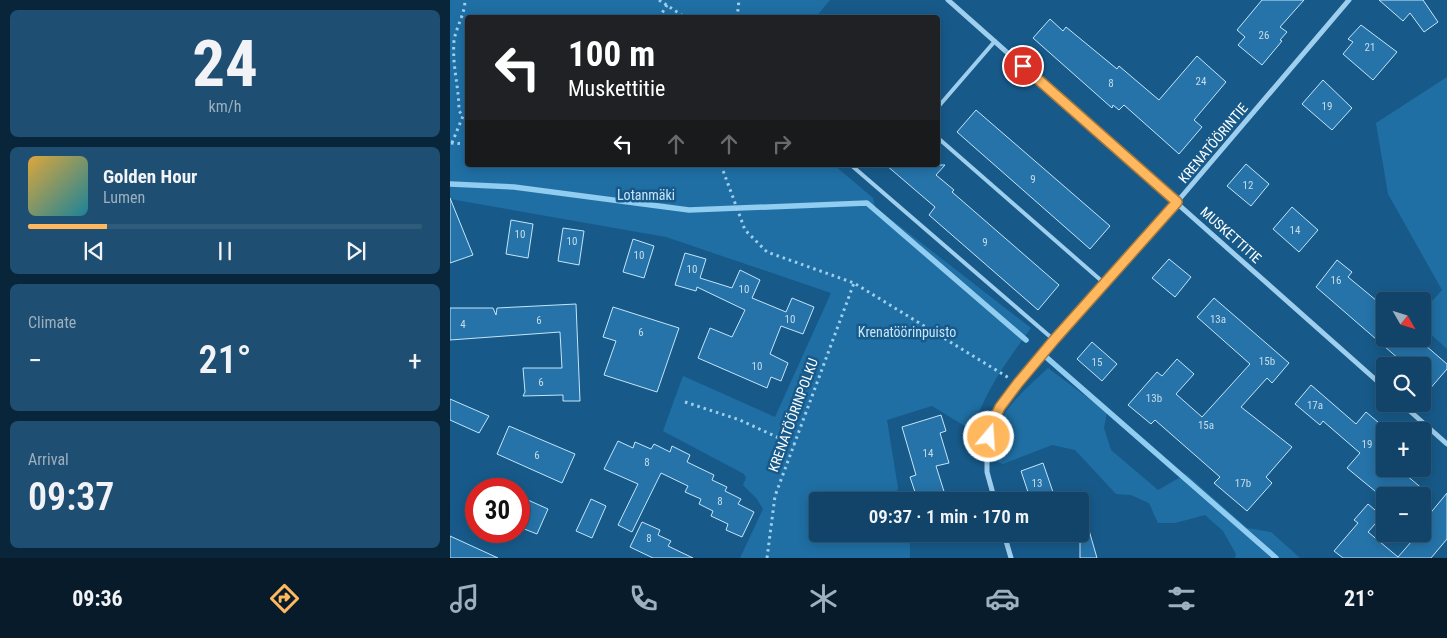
<!DOCTYPE html>
<meta charset="utf-8">
<style>
:root{--surface:#114468;--page:#1e4e71;--text:#f1f3f6;--muted:#9cb0c0;--line:#305c7c;--accent:#ffb85d}
body{margin:0;font-family:"Roboto Condensed",sans-serif;background:var(--page);color:var(--text);height:100vh;display:flex;flex-direction:column;font-size:19px;white-space:nowrap}
*{box-sizing:border-box;margin:0}
p{font-size:16px;color:var(--muted)}
.icon{flex:none;width:28px;height:28px;fill:none;stroke:currentColor;stroke-width:2;stroke-linecap:round;stroke-linejoin:round}
.map{position:relative;flex:1;overflow:hidden}
.sheet{display:flex;flex-direction:column;gap:10px;padding:10px;background:#092539;width:450px}
.sheet>*{flex:none}
.guide{position:absolute;left:15px;top:15px;width:475px;height:152px;border-radius:5px;box-shadow:0 2px 12px #0003,0 0 0 1px var(--line);background:#202124;color:#fff;overflow:hidden}
.needle{width:32px;rotate:129deg}
.fabs{position:absolute;left:926px;top:292px;display:grid;gap:10px}
.fabs a{display:grid;place-items:center;width:55px;height:55px;border-radius:5px;background:var(--surface);box-shadow:0 2px 12px #0003,0 0 0 1px var(--line);font-size:25px}
.speed{position:absolute;left:15px;top:478px;display:flex;gap:10px;font-size:25px;font-weight:700;text-align:center}
.speed>*{display:grid;place-content:center;width:65px;height:65px;border-radius:50%;background:var(--surface);box-shadow:0 2px 12px #0003,0 0 0 1px var(--line);line-height:1}
.speed .limit{border:8px solid #d22;background:#fff;color:#111}
.pin{position:absolute;display:grid;place-items:center;width:42px;height:42px;color:#fff;margin:-21px;border:2px solid #fff;border-radius:50%;box-shadow:0 1px 5px #0007}
.me{position:absolute;width:55px;margin:-28px;rotate:18deg;stroke-linejoin:round;filter:drop-shadow(0 0 4px #0008)}
.turn{display:flex;align-items:center;gap:18px;height:105px;padding:0 20px;font-size:22px}
.turn .icon{width:65px;height:65px;stroke-width:2.5}
.turn b{display:block;font-size:35px;line-height:42px}
.lanes{display:flex;align-items:center;height:48px;padding:0 20px;background:#0003;justify-content:center;gap:25px;direction:ltr}
.lanes .off{opacity:.35}
.big{font-size:38px;font-weight:600;line-height:1.1}
.sheet .card{flex:1;display:flex;flex-direction:column;justify-content:center;gap:8px;min-width:0;padding:0 18px;border-radius:8px;background:var(--page)}
.sheet .dial{align-items:center;gap:0}
.dial b{font-size:65px;line-height:1}
.song{display:flex;align-items:center;gap:15px}
.cover{width:60px;height:60px;border-radius:8px;background:linear-gradient(135deg,hsl(40 70% 55%),hsl(190 70% 35%))}
.played{height:5px;border-radius:2px;background:linear-gradient(90deg,var(--accent) 20%,var(--line) 20%)}
.keys{display:flex;justify-content:space-around;direction:ltr}
.heat{display:flex;justify-content:space-between;align-items:center;font-size:28px;direction:ltr}
.trip{position:absolute;left:359px;top:492px;width:280px;height:50px;border-radius:5px;background:var(--surface);box-shadow:0 2px 12px #0003,0 0 0 1px var(--line);font-weight:600;line-height:50px;text-align:center}
.menu{display:flex;height:80px;justify-content:space-around;align-items:center;background:#071b2a;color:var(--muted)}
.menu .icon{width:35px;height:35px}
.menu .on{color:var(--accent)}
.menu b{font-size:22px;color:var(--text)}
main{display:flex;flex:1;min-height:0}
.map>svg:first-child{display:block}
</style>
<main>
<section class="sheet">
<div class="card dial"><b>24</b><p>km/h</p></div>
<div class="card">
<div class="song"><i class="cover"></i><div><b>Golden Hour</b><p>Lumen</p></div></div>
<div class="played"></div>
<div class="keys"><svg class="icon" aria-label="previous" viewBox="0 0 24 24"><path d="M18 5L8 12l10 7zM5 5v14"/></svg><svg class="icon" aria-label="pause" viewBox="0 0 24 24"><path d="M8 5v14M16 5v14"/></svg><svg class="icon" aria-label="next" viewBox="0 0 24 24"><path d="M6 5l10 7-10 7zM19 5v14"/></svg></div>
</div>
<div class="card"><p>Climate</p>
<div class="heat"><a>−</a><b class="big">21°</b><a>+</a></div>
</div>
<div class="card"><p>Arrival</p><b class="big">09:37</b></div>
</section>
<div class="map">
<svg width="997" height="558" viewBox="0 0 997 558">
<rect width="100%" height="100%" fill="#175a8a"/>
<path fill="#1f6fa4" d="M0,0H380L365,18H18V165H384L423,198L425,207L581,328C557,361 534,391 523,431L482,406L437,420L448,488L445,501H368V534H456L460,540V558H290L313,509L307,499L293,485L296,478L294,474L213,431L233,376L325,417L381,293L216,237L0,199Z
M997,77V349L973,327V311L992,290L938,194L926,123Z
M598,368L657,412L654,428L661,450L708,490L736,474L797,528L821,532L850,558H785L786,554L773,531L755,515L725,523H708L699,503L681,495L666,494L625,450L602,445L553,464L544,461C545,451 544,440 547,430C555,405 580,385 598,368Z"/>
<g fill="none" stroke-linecap="round" stroke-linejoin="round">
<path stroke="#91ccf1" stroke-width="5.5" d="M0,184L64,187L239,210L417,203L576,340
M596,357L826,558"/>
</g>
<path fill="#2573a9" stroke="#c5e5fa" d="M812,0H854L830,27L837,32L830,40L832,41L812,65L788,45L795,37L787,30Z
M929,0H973L988,22L974,32L960,13L953,21Z
M600,19L613,31L616,27L667,69L669,66L709,100L747,56L776,82L744,120L752,127L729,154L674,105L669,110L663,105L662,108L583,38Z
M911,25L947,52L923,80L893,54L903,42L898,39Z
M873,80L902,108L882,130L852,104Z
M526,110L660,226L640,249L507,132Z
M796,164L819,184L801,206L777,186Z
M436,165H495L486,175L504,190L502,192L609,285L588,310L479,215L485,207Z
M0,198L23,255L0,263Z
M842,207L868,230L849,252L823,229Z
M61,220L83,224L78,258L56,254Z
M113,228L134,231L129,265L108,261Z
M183,239L204,246L194,278L173,272Z
M235,253L256,259L250,278L282,288L290,270L310,280L302,298L336,312L342,298L364,307L353,334L331,326L320,354L338,363L331,381L321,377L317,388L248,358L260,328L282,337L295,310L247,287L246,291L225,285Z
M719,259L741,277L725,297L702,278Z
M887,260L902,272L898,277L927,301L935,292V339H968L997,364V369L972,398V366H957L866,287Z
M764,298L839,363L822,383L817,378L791,407L842,447L816,477L822,483L797,511L764,483L770,477L705,420L701,424L678,405L707,372L712,376L727,359L744,374L726,394L752,417L800,364L747,317Z
M126,304L130,401H113V395L73,396L75,392L73,368H112L110,332L0,340V308H43L46,315L47,308Z
M163,307L229,328L207,392L154,375L166,341L153,337Z
M642,342L667,364L652,381L627,359Z
M861,385L906,424L916,412L935,428V469H949L981,496H931L897,468L910,453L873,421L870,425L845,404Z
M0,399L39,416L29,433L0,420Z
M491,415L496,431L490,433L499,463L486,466L497,501H468L460,477L466,475L452,427Z
M59,426L125,454L112,483L47,454Z
M168,441L183,448L185,442L201,449L204,444L220,452L222,446L240,455L237,462L264,475L262,480L277,487L275,491L291,499L288,504L304,512L292,537L276,530L278,524L261,516L263,511L249,504L251,499L235,492L238,486L211,473L182,532L168,525L188,484L154,469Z
M593,463L604,495L581,501L571,471Z
M997,493V539L981,558H893L884,551L908,523L904,520L918,504L932,516L918,532L948,557L968,534H972V529L976,525L973,522Z
M69,496L98,509L87,534L69,527Z
M141,499L156,506L142,538L126,531Z
M634,513L647,558H630V514Z
M192,522L210,530L208,535L221,541L218,546L243,558H203L180,547Z
M0,536L48,558H0Z"/>
<g fill="none" stroke-linecap="round" stroke-linejoin="round">
<path stroke="#9fcfee" stroke-width="3" stroke-dasharray="2.5 4" stroke-linecap="butt" d="M209,0L236,18
M209,18L217,5
M287,18L289,0
M1,143L18,144
M2,143L13,116L9,111C9,86 2,67 4,41C6,27 15,14 15,0
M271,165L295,230L317,252L404,283L559,378
M235,402L290,420L344,445
M317,558L325,496L404,283"/>
<path stroke="#9fcfee" stroke-width="4" d="M488,107L545,41
M488,138L654,283
M401,165L604,340"/>
<path stroke="#9fcfee" stroke-width="5" d="M498,0L935,388
M952,404L997,444
M545,501L537,472V447L540,427L550,407L604,340L727,202L899,0
M554,534L561,558"/>
</g>
<g fill="none" stroke-linecap="round" stroke-linejoin="round">
<g stroke="#a6783c" stroke-width="12">
<path id="route" d="M539,437L540,428L550,407L568,383L604,340L727,202L573,66"/>
</g>
<use href="#route" stroke="#ffb85d" stroke-width="9"/>
</g>
<g text-anchor="middle" stroke-width="5" stroke-linejoin="round" paint-order="stroke">
<g font-size="11" fill="#c8dcea">
<text x="814" y="39">26</text>
<text x="920" y="51">21</text>
<text x="751" y="85">24</text>
<text x="661" y="87">8</text>
<text x="877" y="110">19</text>
<text x="583" y="183">9</text>
<text x="798" y="189">12</text>
<text x="845" y="234">14</text>
<text x="70" y="238">10</text>
<text x="122" y="245">10</text>
<text x="535" y="246">9</text>
<text x="189" y="259">10</text>
<text x="242" y="273">10</text>
<text x="886" y="284">16</text>
<text x="294" y="293">10</text>
<text x="340" y="323">10</text>
<text x="768" y="323">13a</text>
<text x="89" y="324">6</text>
<text x="13" y="328">4</text>
<text x="191" y="336">6</text>
<text x="817" y="365">15b</text>
<text x="647" y="366">15</text>
<text x="307" y="370">10</text>
<text x="91" y="386">6</text>
<text x="704" y="402">13b</text>
<text x="865" y="409">17a</text>
<text x="756" y="429">15a</text>
<text x="917" y="448">19</text>
<text x="478" y="457">14</text>
<text x="87" y="459">6</text>
<text x="197" y="466">8</text>
<text x="587" y="487">13</text>
<text x="793" y="487">17b</text>
<text x="270" y="505">8</text>
<text x="199" y="542">8</text>
</g>
<g font-size="14" fill="#fff" stroke="#175a8a">
<text transform="translate(763 143) rotate(-50)" y="5">KRENATÖÖRINTIE</text>
<text transform="translate(781 235) rotate(42)" y="5">MUSKETTITIE</text>
<text transform="translate(343 415) rotate(-70)" y="5">KRENATÖÖRINPOLKU</text>
</g>
<g font-size="14" fill="#c5e5fa" stroke="#175a8a">
<text x="196" y="200">Lotanmäki</text>
<text x="457" y="337">Krenatöörinpuisto</text>
</g>
</g>
</svg>
<div class="fabs">
<a><svg class="needle" viewBox="-14 -14 28 28"><path d="M0-13l5 13h-10z" fill="#e53935"/><path d="M0 13l5-13h-10z" fill="#9cb0c0"/></svg></a>
<a><svg class="icon" aria-label="search" viewBox="0 0 24 24"><circle cx="10" cy="10" r="6"/><path d="M15 15l6 6"/></svg></a>
<a>+</a>
<a>−</a>
</div>
<div class="speed"><div class="limit">30</div></div>
<div class="pin" style="left:573px;top:66px;background:#d93025"><svg class="icon" aria-label="arrive" viewBox="0 0 24 24"><path d="M6 21V4h12l-3 4 3 4H6"/></svg></div>
<svg class="me" style="left:539px;top:437px" viewBox="-20 -20 40 40"><circle r="17" fill="#ffb85d" stroke="#fff" stroke-width="3"/><path d="M0-11L8 9 0 5-8 9z" fill="#fff"/></svg>
<div class="trip">09:37 · 1 min · 170 m</div>
<div class="guide">
<div class="turn"><svg class="icon" aria-label="left" viewBox="0 0 24 24"><path d="M17 20v-9H6M10 6l-5 5 5 5"/></svg><div><b>100 m</b>Muskettitie</div></div>
<div class="lanes"><svg class="icon" aria-label="left" viewBox="0 0 24 24"><path d="M17 20v-9H6M10 6l-5 5 5 5"/></svg><svg class="icon off" aria-label="ahead" viewBox="0 0 24 24"><path d="M12 20V5M6 11l6-6 6 6"/></svg><svg class="icon off" aria-label="ahead" viewBox="0 0 24 24"><path d="M12 20V5M6 11l6-6 6 6"/></svg><svg class="icon off" aria-label="right" viewBox="0 0 24 24"><path d="M7 20v-9h11M14 6l5 5-5 5"/></svg></div>
</div>
</div>
</main>
<nav class="menu">
<b>09:36</b>
<svg class="icon on" aria-label="directions" viewBox="0 0 24 24"><path d="M12 3l9 9-9 9-9-9zM9 14v-3h6M13 9l2 2-2 2"/></svg>
<svg class="icon" aria-label="music" viewBox="0 0 24 24"><path d="M9 18V5l10-2v13"/><circle cx="6" cy="18" r="3"/><circle cx="16" cy="16" r="3"/></svg>
<svg class="icon" aria-label="phone" viewBox="0 0 24 24"><path d="M5 4h4l2 5-3 2q2 4 5 5l2-3 5 2v4C11 20 4 13 5 4z"/></svg>
<svg class="icon" aria-label="climate" viewBox="0 0 24 24"><path d="M12 3v18M4 7l16 10M4 17L20 7"/></svg>
<svg class="icon" aria-label="car" viewBox="0 0 24 24"><path d="M5 17H2v-5l4-1 3-4h7l3 4 3 1v5h-3M9 17h6M6 11h13"/><circle cx="7" cy="17" r="2"/><circle cx="17" cy="17" r="2"/></svg>
<svg class="icon" aria-label="filters" viewBox="0 0 24 24"><path d="M4 7h16M4 17h16"/><circle cx="9" cy="7" r="2"/><circle cx="15" cy="17" r="2"/></svg>
<b>21°</b>
</nav>
